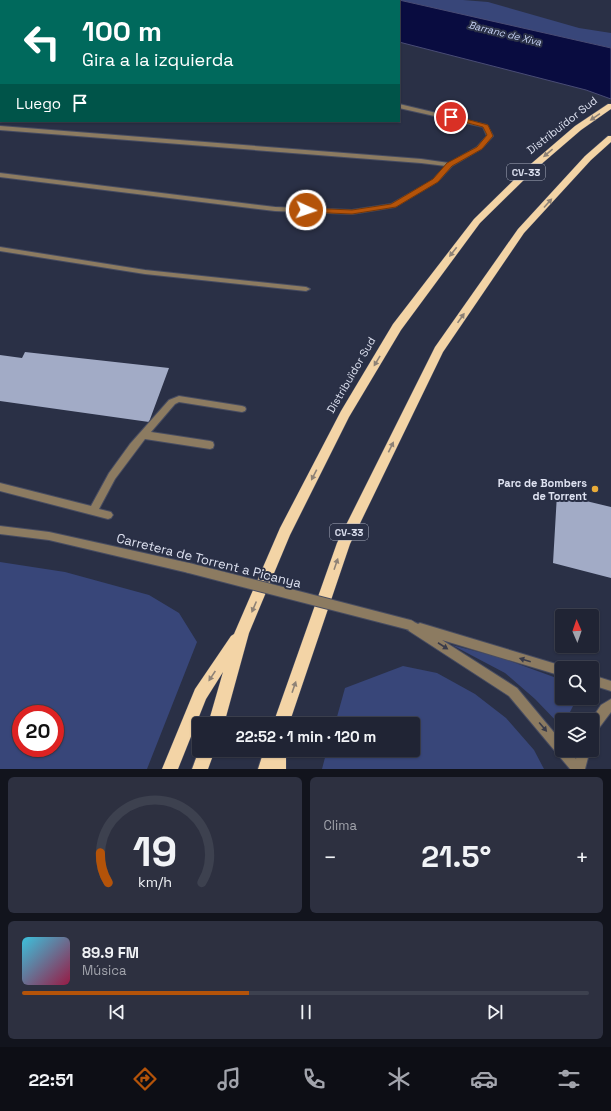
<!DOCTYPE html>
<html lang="es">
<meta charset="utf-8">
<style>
:root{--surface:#202434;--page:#2d3040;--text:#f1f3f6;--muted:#a2a4ac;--line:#3d414f;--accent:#b45309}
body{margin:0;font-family:"Space Grotesk",sans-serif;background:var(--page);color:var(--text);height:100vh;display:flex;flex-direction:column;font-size:15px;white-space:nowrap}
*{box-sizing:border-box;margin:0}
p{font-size:13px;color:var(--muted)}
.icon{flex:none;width:22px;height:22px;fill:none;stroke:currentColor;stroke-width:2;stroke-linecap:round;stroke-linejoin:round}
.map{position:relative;height:769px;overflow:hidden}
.details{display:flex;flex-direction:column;gap:8px;padding:8px;background:#12141d;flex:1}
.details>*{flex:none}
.hud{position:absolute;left:0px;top:0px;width:400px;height:122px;box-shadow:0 1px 3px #0004,0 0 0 1px var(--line);background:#00695c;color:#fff;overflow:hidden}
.needle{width:26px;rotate:358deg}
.buttons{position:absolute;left:555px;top:609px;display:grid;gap:8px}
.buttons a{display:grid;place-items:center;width:44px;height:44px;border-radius:4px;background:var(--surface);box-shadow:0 1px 3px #0004,0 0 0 1px var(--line);font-size:20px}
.speed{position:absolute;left:12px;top:705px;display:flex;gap:8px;font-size:20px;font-weight:700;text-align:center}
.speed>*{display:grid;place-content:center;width:52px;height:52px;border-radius:50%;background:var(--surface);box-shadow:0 1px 3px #0004,0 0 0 1px var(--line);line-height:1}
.speed .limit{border:6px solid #d22;background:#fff;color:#111}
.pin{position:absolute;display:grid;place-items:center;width:34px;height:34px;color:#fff;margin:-17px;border:2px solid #fff;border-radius:50%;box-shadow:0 1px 4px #0007}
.me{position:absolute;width:44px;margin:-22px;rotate:93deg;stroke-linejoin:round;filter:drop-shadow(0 0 3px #0008)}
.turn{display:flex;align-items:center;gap:14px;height:84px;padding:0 16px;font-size:18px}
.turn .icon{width:52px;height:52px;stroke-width:2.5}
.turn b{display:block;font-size:28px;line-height:34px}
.then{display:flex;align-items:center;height:38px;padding:0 16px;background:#0003;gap:8px;font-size:15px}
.big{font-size:30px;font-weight:800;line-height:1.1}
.details .tile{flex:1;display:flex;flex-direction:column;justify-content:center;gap:6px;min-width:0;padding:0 14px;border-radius:6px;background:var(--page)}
.details .dial{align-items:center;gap:0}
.dial svg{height:104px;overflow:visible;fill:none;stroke:var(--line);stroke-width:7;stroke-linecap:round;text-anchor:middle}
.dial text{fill:var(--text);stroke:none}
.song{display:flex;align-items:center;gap:12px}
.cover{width:48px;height:48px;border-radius:6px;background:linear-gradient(135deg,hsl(190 70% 55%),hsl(340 70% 35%))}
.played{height:4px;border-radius:2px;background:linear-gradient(90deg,var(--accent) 40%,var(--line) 40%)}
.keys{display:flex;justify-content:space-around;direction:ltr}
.heat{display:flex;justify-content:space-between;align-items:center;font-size:22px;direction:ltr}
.details .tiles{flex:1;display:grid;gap:8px;grid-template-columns:1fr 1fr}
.tile:last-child{grid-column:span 2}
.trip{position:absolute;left:192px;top:717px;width:228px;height:40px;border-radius:4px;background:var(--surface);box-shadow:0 1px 3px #0004,0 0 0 1px var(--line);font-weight:800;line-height:40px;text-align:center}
.tab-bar{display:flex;height:64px;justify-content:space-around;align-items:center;background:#0d0e15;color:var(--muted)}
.tab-bar .icon{width:28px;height:28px}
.tab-bar .active{color:var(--accent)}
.tab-bar b{font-size:18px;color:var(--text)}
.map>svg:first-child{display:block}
</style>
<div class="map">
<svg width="611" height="769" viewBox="0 0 611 769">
<rect width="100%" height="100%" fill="#2a3046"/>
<path fill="#384679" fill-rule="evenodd" d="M0,0H127L1,1L0,49Z
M399,0H463L488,2L579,28L611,33V48Z
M0,562L65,572L149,595L179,613L197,642L147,769H0ZM21,714H55V748H21Z
M452,645L502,658L562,680V698H577L566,720H562V727L535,699L505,673Z
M403,666L437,673L475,694L506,718L534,750L544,769H322L327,750H413V724H335L345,688Z"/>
<path fill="#090c40" stroke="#494c75" d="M222,0H399L611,48V99L586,90L399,42V1Z"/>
<path fill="#a2abc6" d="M25,352L169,368L149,422L0,401V355L22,358Z
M557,494L611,507V578L553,563Z"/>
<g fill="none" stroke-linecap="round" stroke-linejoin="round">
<g stroke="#474c61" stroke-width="2">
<path id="service" d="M399,104L487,125L493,136L481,149L452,166L437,182L395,207L352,214L275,211L0,177V173L275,207L352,210L391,204L433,180L446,166L421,163L0,130V126L421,159L449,163L477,147L487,136L483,127L399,108Z
M0,247L145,270L306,287L310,289L306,291L145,274L0,251Z
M179,396L242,406L245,407L246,409L245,411L242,412L179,402L175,404L151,432L210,441L213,442L214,445L213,448L210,449L145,439L115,479L99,509L111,512L113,515L111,518L108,519L0,491V483L91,506L109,473L130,444L169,400Z"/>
</g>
<g stroke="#474c61" stroke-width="2">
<path id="tertiary" d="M0,526L49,532L189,563L192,565L194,568L192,571L189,573L49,540L0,534Z
M410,620L418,624L420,623L566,667L562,668V676L442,640L517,688L562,742V750H569L576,759L578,750H590L585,769H570L509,696L406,629L405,625L406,621Z
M592,675L611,681V691L592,685Z
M611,699V712L596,732L592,734V720H591L601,705Z"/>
</g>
<g stroke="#474c61" stroke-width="1">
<path id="trunk" d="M608,104H611V109L581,130L531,173L480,223L401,330L349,417L290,535L249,633L224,724H208L223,672L206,699L178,769H162L195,689L231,636L234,634L280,528L341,411L393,324L474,219L525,169L575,126Z
M608,136H611V142L591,160L524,233L443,352L350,544L289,724H273L337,543L435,347L518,229L585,156Z
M199,750H215L208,769H192Z
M264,750H286V769H258Z"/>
</g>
<use href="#service" fill="#8c7b61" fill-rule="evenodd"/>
<use href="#tertiary" fill="#8c7b61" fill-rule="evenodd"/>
<use href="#trunk" fill="#f3d4a6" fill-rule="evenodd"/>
<g stroke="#474c61" stroke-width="12" stroke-linecap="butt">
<path id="tertiary-bridge" d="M189,568L410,625"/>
</g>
<use href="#tertiary-bridge" stroke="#8c7b61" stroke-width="10"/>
</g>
<defs><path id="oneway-solid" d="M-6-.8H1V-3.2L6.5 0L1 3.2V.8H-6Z"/></defs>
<g fill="#8e8276">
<use href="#oneway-solid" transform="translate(595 117) rotate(146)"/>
<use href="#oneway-solid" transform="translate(548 153) rotate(140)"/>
<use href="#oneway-solid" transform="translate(548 203) rotate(-48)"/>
<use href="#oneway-solid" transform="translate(453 252) rotate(128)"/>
<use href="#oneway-solid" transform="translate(461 318) rotate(-55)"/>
<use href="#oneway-solid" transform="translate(377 361) rotate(121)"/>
<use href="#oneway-solid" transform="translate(391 447) rotate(-64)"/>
<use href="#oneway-solid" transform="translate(314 475) rotate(117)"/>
<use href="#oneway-solid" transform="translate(336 564) rotate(-71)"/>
<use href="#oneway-solid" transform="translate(254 607) rotate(113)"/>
<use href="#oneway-solid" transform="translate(212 676) rotate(124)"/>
<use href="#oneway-solid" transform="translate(294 687) rotate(-71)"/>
</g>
<g fill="#393b4a">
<use href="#oneway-solid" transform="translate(443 646) rotate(33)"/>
<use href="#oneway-solid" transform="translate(525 660) rotate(-163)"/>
<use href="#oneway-solid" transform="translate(543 727) rotate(50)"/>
</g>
<path fill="#b45309" stroke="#753606" d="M451,115L488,125L493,136L482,149L452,166L438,182L396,207L352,214L306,212L302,210L306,208L352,210L391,204L433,179L447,163L477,147L487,135L483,127L449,118V116Z"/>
<circle fill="#e9ab38" stroke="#2a3046" stroke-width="1.5" cx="595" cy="489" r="4"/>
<g text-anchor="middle" stroke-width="4" stroke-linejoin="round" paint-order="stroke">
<g font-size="10" font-style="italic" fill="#c6d2f5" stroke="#2a3046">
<text transform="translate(505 33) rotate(14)" y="4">Barranc de Xiva</text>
</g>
<g fill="#2a3046" stroke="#a8adbe" stroke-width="1">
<rect x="507" y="164" width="38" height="16" rx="3"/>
<rect x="330" y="524" width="38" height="16" rx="3"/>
</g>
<g font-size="10" font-weight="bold" fill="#dee2f1">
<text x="526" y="176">CV-33</text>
<text x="349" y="536">CV-33</text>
</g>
<g font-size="11" fill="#dee2f1" stroke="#2a3046">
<text transform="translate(562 125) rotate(-38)" y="4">Distribuïdor Sud</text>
<text transform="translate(351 375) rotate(-60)" y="4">Distribuïdor Sud</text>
</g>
<g font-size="11" font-weight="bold" fill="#dee2f1" stroke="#2a3046" text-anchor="end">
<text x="587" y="487">Parc de Bombers<tspan x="587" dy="13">de Torrent</tspan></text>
</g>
<g font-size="13" fill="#dee2f1" stroke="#2a3046">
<text transform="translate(209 560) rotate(14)" y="5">Carretera de Torrent a Picanya</text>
</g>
</g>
</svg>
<div class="buttons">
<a><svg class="needle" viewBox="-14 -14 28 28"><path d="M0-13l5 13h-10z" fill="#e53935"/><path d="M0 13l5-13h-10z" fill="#a2a4ac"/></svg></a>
<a><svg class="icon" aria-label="search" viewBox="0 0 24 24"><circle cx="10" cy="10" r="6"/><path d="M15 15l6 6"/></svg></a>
<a><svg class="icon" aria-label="layers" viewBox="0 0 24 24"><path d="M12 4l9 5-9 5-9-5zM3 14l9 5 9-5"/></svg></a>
</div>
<div class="speed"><div class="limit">20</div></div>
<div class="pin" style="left:451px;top:117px;background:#d93025"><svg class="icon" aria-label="arrive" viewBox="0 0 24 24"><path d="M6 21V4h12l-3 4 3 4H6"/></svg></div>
<svg class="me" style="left:306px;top:210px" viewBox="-20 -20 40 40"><circle r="17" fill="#b45309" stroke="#fff" stroke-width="3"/><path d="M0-11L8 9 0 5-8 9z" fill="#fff"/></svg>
<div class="trip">22:52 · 1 min · 120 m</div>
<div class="hud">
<div class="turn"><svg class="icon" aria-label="left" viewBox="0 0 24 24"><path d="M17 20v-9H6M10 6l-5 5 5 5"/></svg><div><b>100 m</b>Gira a la izquierda</div></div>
<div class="then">Luego<svg class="icon" aria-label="arrive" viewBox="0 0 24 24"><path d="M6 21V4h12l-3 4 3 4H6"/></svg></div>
</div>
</div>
<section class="details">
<div class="tiles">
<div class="tile dial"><svg viewBox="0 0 100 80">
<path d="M14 69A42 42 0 1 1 86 69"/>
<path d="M14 69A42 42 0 0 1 8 46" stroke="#b45309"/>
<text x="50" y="56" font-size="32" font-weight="700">19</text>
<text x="50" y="72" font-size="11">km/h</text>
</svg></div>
<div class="tile"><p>Clima</p>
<div class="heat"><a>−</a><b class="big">21.5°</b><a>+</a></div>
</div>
<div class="tile">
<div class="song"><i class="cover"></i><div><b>89.9 FM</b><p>Música</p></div></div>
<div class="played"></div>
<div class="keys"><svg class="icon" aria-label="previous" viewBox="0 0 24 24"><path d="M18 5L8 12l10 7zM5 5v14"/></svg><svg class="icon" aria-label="pause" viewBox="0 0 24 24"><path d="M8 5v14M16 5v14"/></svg><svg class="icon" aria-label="next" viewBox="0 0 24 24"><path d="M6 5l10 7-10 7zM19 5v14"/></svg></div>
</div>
</div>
</section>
<nav class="tab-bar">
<b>22:51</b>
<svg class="icon active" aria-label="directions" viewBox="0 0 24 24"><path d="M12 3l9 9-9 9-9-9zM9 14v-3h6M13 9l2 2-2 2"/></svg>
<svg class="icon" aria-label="music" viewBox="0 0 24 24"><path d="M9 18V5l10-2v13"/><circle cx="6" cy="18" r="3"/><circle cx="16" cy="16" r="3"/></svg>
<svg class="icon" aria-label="phone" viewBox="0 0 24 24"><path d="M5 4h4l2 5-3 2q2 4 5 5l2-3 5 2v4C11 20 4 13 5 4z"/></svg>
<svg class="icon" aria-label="climate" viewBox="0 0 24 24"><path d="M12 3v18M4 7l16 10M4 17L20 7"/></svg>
<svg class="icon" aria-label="car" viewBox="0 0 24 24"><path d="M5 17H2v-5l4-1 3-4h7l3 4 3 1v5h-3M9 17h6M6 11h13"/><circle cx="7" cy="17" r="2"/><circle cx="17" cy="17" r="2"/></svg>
<svg class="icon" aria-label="filters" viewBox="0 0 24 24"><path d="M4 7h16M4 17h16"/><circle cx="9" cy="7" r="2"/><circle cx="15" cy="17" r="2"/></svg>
</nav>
